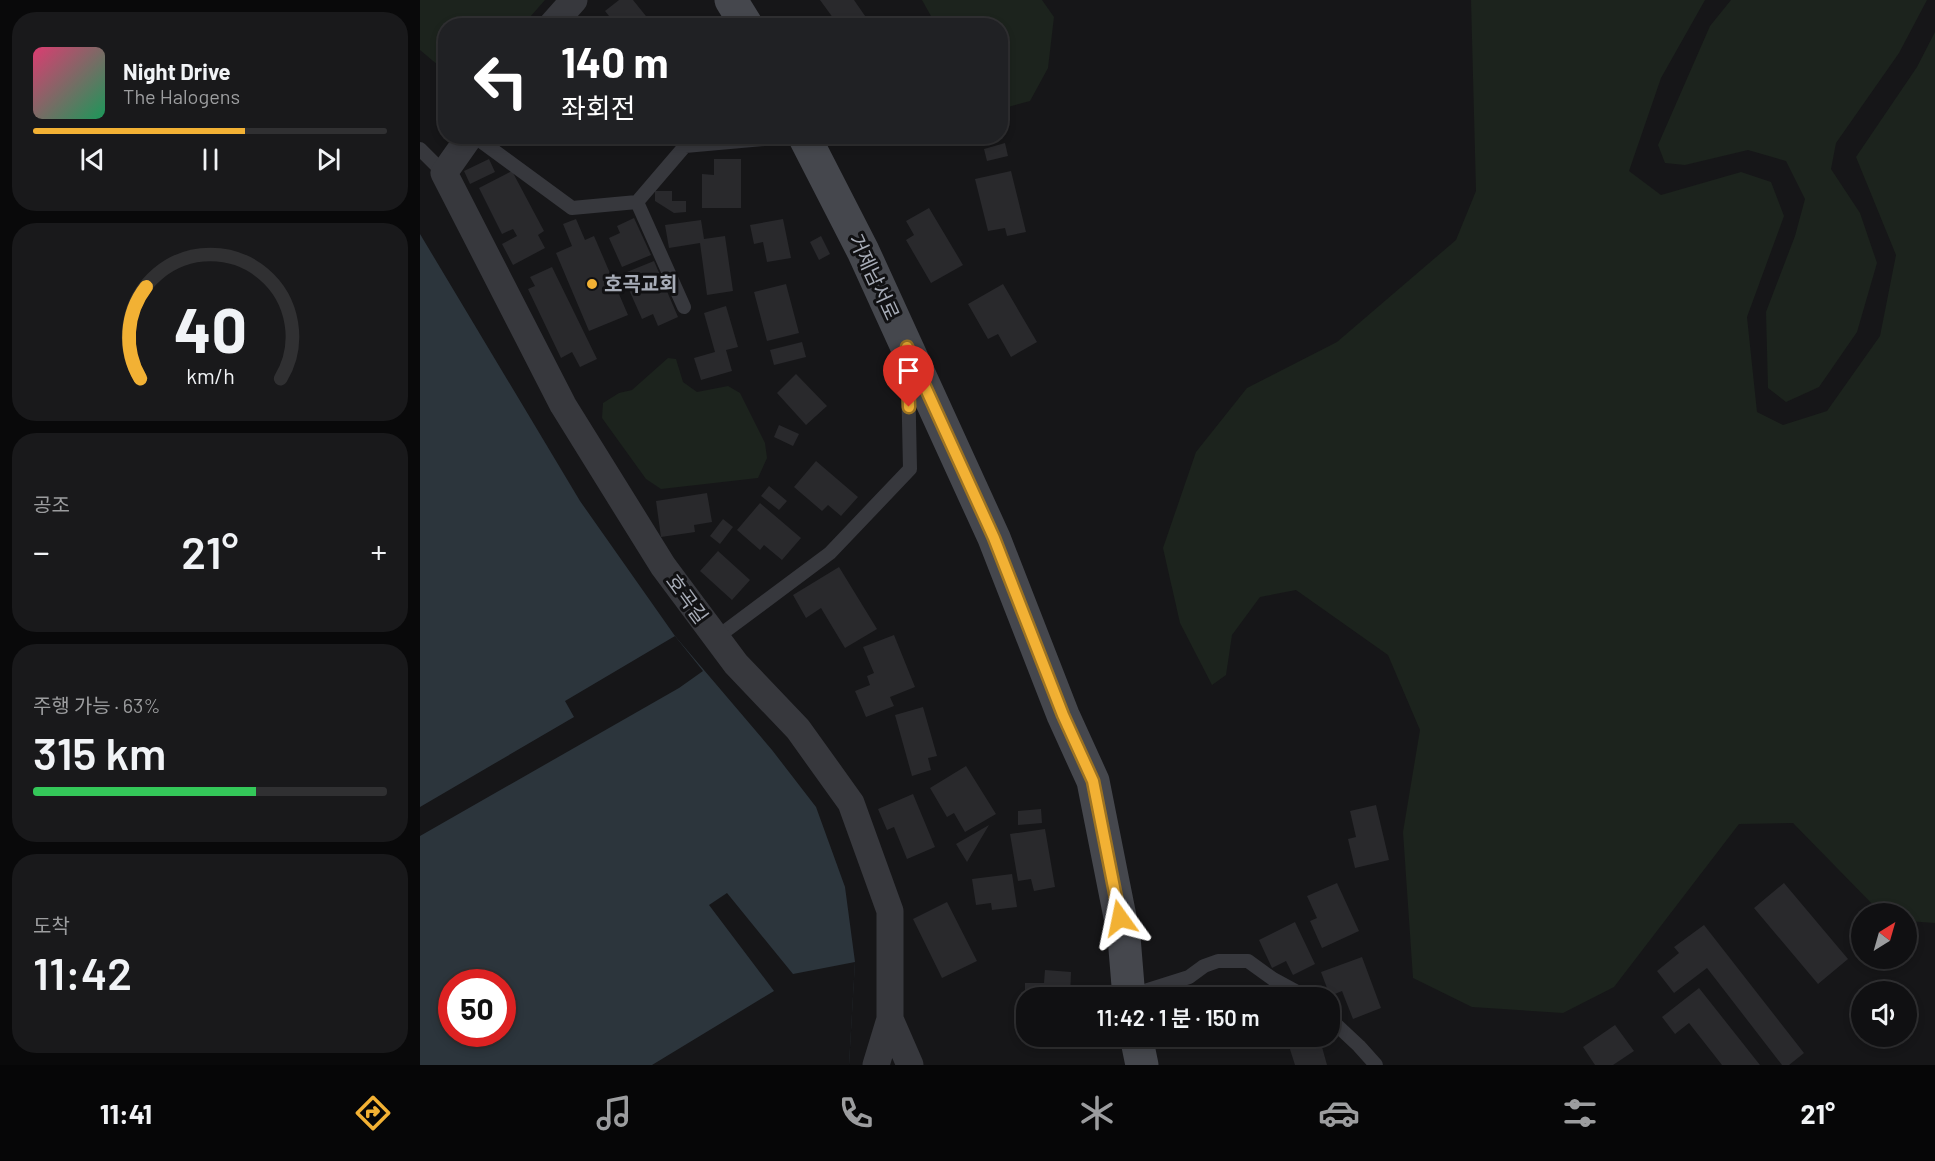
<!DOCTYPE html>
<html lang="ko">
<meta charset="utf-8">
<style>
:root{--surface:#101012;--page:#19191b;--text:#f1f3f6;--muted:#9c9d9f;--line:#303032;--accent:#f2b134}
body{margin:0;font-family:Barlow,"Noto Sans KR",sans-serif;background:var(--page);color:var(--text);height:100vh;display:flex;flex-direction:column;font-size:22px;white-space:nowrap}
*{box-sizing:border-box;margin:0}
p{font-size:20px;color:var(--muted)}
.icon{flex:none;width:33px;height:33px;fill:none;stroke:currentColor;stroke-width:2;stroke-linecap:round;stroke-linejoin:round}
.map{position:relative;flex:1;overflow:hidden}
.sheet{display:flex;flex-direction:column;gap:12px;padding:12px;background:#09090a;width:420px}
.sheet>*{flex:none}
.top-card{position:absolute;left:18px;top:18px;width:570px;height:126px;border-radius:24px;box-shadow:0 3px 9px #0003,0 0 0 2px var(--line);background:#202124;color:#fff;overflow:hidden}
.needle{width:39px;rotate:37deg}
.fabs{position:absolute;left:1431px;top:903px;display:grid;gap:12px}
.fabs a{display:grid;place-items:center;width:66px;height:66px;border-radius:50%;background:var(--surface);box-shadow:0 3px 9px #0003,0 0 0 2px var(--line);font-size:30px}
.speed{position:absolute;left:18px;top:969px;display:flex;gap:12px;font-size:30px;font-weight:700;text-align:center}
.speed>*{display:grid;place-content:center;width:78px;height:78px;border-radius:50%;background:var(--surface);box-shadow:0 3px 9px #0003,0 0 0 2px var(--line);line-height:1}
.speed .limit{border:9px solid #d22;background:#fff;color:#111}
.pin{position:absolute;display:grid;place-items:center;width:51px;height:51px;color:#fff;margin:-62px -26px;border-radius:50% 50% 50% 0;rotate:-45deg;box-shadow:0 0 6px #0007}
.pin .icon{rotate:45deg}
.me{position:absolute;width:66px;margin:-33px;rotate:348deg;stroke-linejoin:round;filter:drop-shadow(0 0 4px #0008)}
.turn{display:flex;align-items:center;gap:21px;height:126px;padding:0 24px;font-size:27px}
.turn .icon{width:78px;height:78px;stroke-width:2.5}
.turn b{display:block;font-size:42px;line-height:51px}
.big{font-size:45px;font-weight:600;line-height:1.1}
.sheet .card{flex:1;display:flex;flex-direction:column;justify-content:center;gap:9px;min-width:0;padding:0 21px;border-radius:24px;background:var(--page)}
.sheet .dial{align-items:center;gap:0}
.dial svg{height:156px;overflow:visible;fill:none;stroke:var(--line);stroke-width:7;stroke-linecap:round;text-anchor:middle}
.dial text{fill:var(--text);stroke:none}
.song{display:flex;align-items:center;gap:18px}
.cover{width:72px;height:72px;border-radius:9px;background:linear-gradient(135deg,hsl(340 70% 55%),hsl(150 70% 35%))}
.played{height:6px;border-radius:3px;background:linear-gradient(90deg,var(--accent) 60%,var(--line) 60%)}
.keys{display:flex;justify-content:space-around;direction:ltr}
.heat{display:flex;justify-content:space-between;align-items:center;font-size:33px;direction:ltr}
.charge{height:9px;border-radius:4px;background:linear-gradient(90deg,#34c759 63%,var(--line) 0)}
.trip{position:absolute;left:596px;top:987px;width:324px;height:60px;border-radius:24px;background:var(--surface);box-shadow:0 3px 9px #0003,0 0 0 2px var(--line);font-weight:600;line-height:60px;text-align:center}
.tabs{display:flex;height:96px;justify-content:space-around;align-items:center;background:#060607;color:var(--muted)}
.tabs .icon{width:42px;height:42px}
.tabs .on{color:var(--accent)}
.tabs b{font-size:27px;color:var(--text)}
main{display:flex;flex:1;min-height:0}
.map>svg:first-child{display:block}
</style>
<main>
<section class="sheet">
<div class="card">
<div class="song"><i class="cover"></i><div><b>Night Drive</b><p>The Halogens</p></div></div>
<div class="played"></div>
<div class="keys"><svg class="icon" aria-label="previous" viewBox="0 0 24 24"><path d="M18 5L8 12l10 7zM5 5v14"/></svg><svg class="icon" aria-label="pause" viewBox="0 0 24 24"><path d="M8 5v14M16 5v14"/></svg><svg class="icon" aria-label="next" viewBox="0 0 24 24"><path d="M6 5l10 7-10 7zM19 5v14"/></svg></div>
</div>
<div class="card dial"><svg viewBox="0 0 100 80">
<path d="M14 69A42 42 0 1 1 86 69"/>
<path d="M14 69A42 42 0 0 1 17 22" stroke="#f2b134"/>
<text x="50" y="56" font-size="32" font-weight="700">40</text>
<text x="50" y="72" font-size="11">km/h</text>
</svg></div>
<div class="card"><p>공조</p>
<div class="heat"><a>−</a><b class="big">21°</b><a>+</a></div>
</div>
<div class="card"><p>주행 가능 · 63%</p><b class="big">315 km</b><div class="charge"></div></div>
<div class="card"><p>도착</p><b class="big">11:42</b></div>
</section>
<div class="map">
<svg width="1515" height="1065" viewBox="0 0 1515 1065">
<rect width="100%" height="100%" fill="#161618"/>
<path fill="#1c231d" d="M0,0H125L103,25L26,26L25,71L0,50Z
M502,0H622L634,17L628,68L610,101L581,109L580,26L516,25Z
M1051,0H1285L1241,78L1209,171L1241,195L1321,172L1351,182L1364,216L1327,317L1337,412L1363,425L1407,411L1460,336L1476,255L1436,157L1497,67L1515,32V923L1487,921L1486,914L1461,913L1373,823L1319,824L1194,987L1143,1013L1052,1007L993,978L983,832L1000,730L968,655L876,590L840,597L812,635L806,675L792,685L760,623L743,548L776,452L827,388L917,342L1036,240L1056,191Z
M1311,0H1507L1479,53L1416,143L1411,169L1440,213L1457,263L1437,332L1399,387L1366,402L1348,388L1346,312L1375,236L1385,199L1366,161L1328,150L1265,165L1245,163L1238,145L1290,26Z
M248,358L256,359L263,382L277,392L308,386L320,393L345,443L347,458L338,478L241,489L226,479L182,418L183,403L199,393L212,390Z"/>
<path fill="#2c353c" fill-rule="evenodd" d="M0,234L160,501L255,636L352,750L396,807L425,887L435,962L429,1065H0ZM32,982H82V1034H32Z"/>
<path fill="#161618" d="M255,636L283,671L259,688L0,836V807L154,717L145,701Z
M307,893L373,974L435,962L429,1065H232L354,991L289,905Z"/>
<path fill="#29292c" d="M199,0H213L234,26H197L185,11Z
M400,0H434L452,26H419Z
M585,143L588,156L567,161L564,149Z
M69,159L75,172L50,184L44,171Z
M294,159H321V208H282V174L294,175Z
M92,171L124,231L118,235L125,248L93,265L82,244L97,236L93,229L82,234L59,188Z
M591,171L606,232L587,236L585,228L568,231L555,179Z
M235,191H252V201H266V212L254,213L235,201Z
M509,208L543,265L511,283L486,240L494,235L486,221Z
M214,218L231,255L202,267L189,238L200,233L197,226Z
M156,219L165,240L174,236L208,315L169,331L136,253L152,246L143,224Z
M363,219L371,258L347,262L343,242L334,244L330,225Z
M281,220L284,239L305,236L313,291L287,295L280,243L249,248L245,225Z
M401,236L410,254L399,260L390,242Z
M234,261L258,317L238,326L233,314L222,319L202,274Z
M132,267L177,359L160,367L152,352L141,358L108,289L115,286L110,277Z
M366,284L379,333L347,341L334,292Z
M583,284L617,342L591,357L578,334L568,339L548,304Z
M306,306L318,347L306,350L312,371L281,380L274,358L295,352L284,313Z
M382,342L386,357L354,365L350,350Z
M376,374L407,406L386,425L357,393Z
M359,425L379,434L373,446L354,437Z
M396,461L438,497L421,516L408,505L402,511L374,487Z
M349,486L367,501L359,510L341,496Z
M287,493L292,522L274,525L275,532L241,537L236,501Z
M340,503L381,538L362,560L344,545L340,550L317,530Z
M303,519L313,527L300,544L290,536Z
M298,551L330,580L312,600L280,571Z
M419,567L457,629L425,648L401,608L386,618L373,595Z
M474,635L495,687L470,697L474,706L446,717L435,691L450,685L447,676L454,673L443,647Z
M503,707L517,756L508,758L511,770L492,776L475,715Z
M546,766L576,814L545,832L534,813L527,817L510,788Z
M493,794L515,847L487,859L474,827L467,830L458,809Z
M956,805L969,860L935,868L928,839L936,837L930,811Z
M621,809L622,823L598,825V811Z
M569,825L547,862L536,844Z
M625,829L635,887L614,891L611,879L598,881L590,834Z
M592,874L597,907L572,910L571,903L556,905L552,879Z
M917,883L939,931L902,948L890,921L897,918L887,896Z
M1364,883L1428,959L1398,984L1334,908Z
M527,902L557,961L522,978L493,919Z
M875,922L895,964L873,975L866,961L852,968L839,940Z
M1284,925L1384,1053L1369,1065H1362L1287,968L1254,993L1237,971L1259,953L1254,947Z
M942,957L961,1008L933,1019L922,991L910,996L901,972Z
M625,970L651,972L650,998H605V983H624Z
M836,988L837,998H793V996Z
M1279,988L1340,1065H1302L1269,1023L1255,1034L1242,1017Z
M1195,1025L1214,1051L1193,1065H1175L1163,1047Z
M622,1036H648V1046L621,1045Z
M806,1036H835L836,1043L808,1048Z
M890,1036H899L907,1065H875L868,1043Z"/>
<g fill="none" stroke-linecap="round" stroke-linejoin="round">
<path stroke="#37383d" stroke-width="14" d="M54,136L152,208L217,202L264,307
M0,149L24,173
M217,202L265,146L377,136
M296,638L410,553L490,469L488,373
M709,996L769,977L784,966L798,961H828L853,979L888,998
M909,1018L939,1046L956,1065"/>
<path stroke="#37383d" stroke-width="27" d="M131,26L154,0
M50,136L24,173L143,405L243,566L316,664L378,729L431,803L470,911V1019L490,1065
M456,1065L470,1019"/>
<path stroke="#45474d" stroke-width="33" d="M311,0L327,26
M384,136L443,251L574,538L643,715L673,781L704,937L709,998
M716,1036L722,1065"/>
</g>
<g fill="none" stroke-linecap="round" stroke-linejoin="round">
<g stroke="#9d7322" stroke-width="15">
<path id="route" d="M489,407L487,347L574,538L643,715L673,781L700,918"/>
</g>
<use href="#route" stroke="#f2b134" stroke-width="10"/>
</g>
<circle fill="#f2b134" stroke="#111113" stroke-width="2" cx="172" cy="284" r="6"/>
<g text-anchor="middle" stroke-width="6" stroke-linejoin="round" paint-order="stroke">
<g font-size="20" fill="#a8adb8" stroke="#111113">
<text transform="translate(454 277) rotate(65)" y="7">거제남서로</text>
<text transform="translate(267 599) rotate(54)" y="7">호곡길</text>
</g>
<g font-size="20" font-weight="bold" fill="#a8adb8" stroke="#111113" text-anchor="start">
<text x="184" y="291">호곡교회</text>
</g>
</g>
</svg>
<div class="fabs">
<a><svg class="needle" viewBox="-14 -14 28 28"><path d="M0-13l5 13h-10z" fill="#e53935"/><path d="M0 13l5-13h-10z" fill="#9c9d9f"/></svg></a>
<a><svg class="icon" aria-label="sound" viewBox="0 0 24 24"><path d="M4 9h4l5-4v14l-5-4H4zM17 9q2 3 0 6"/></svg></a>
</div>
<div class="speed"><div class="limit">50</div></div>
<div class="pin" style="left:489px;top:407px;background:#d93025"><svg class="icon" aria-label="arrive" viewBox="0 0 24 24"><path d="M6 21V4h12l-3 4 3 4H6"/></svg></div>
<svg class="me" style="left:700px;top:918px" viewBox="-20 -20 40 40"><path d="M0-17L14 15 0 8-14 15z" fill="#f2b134" stroke="#fff" stroke-width="4"/></svg>
<div class="trip">11:42 · 1 분 · 150 m</div>
<div class="top-card">
<div class="turn"><svg class="icon" aria-label="left" viewBox="0 0 24 24"><path d="M17 20v-9H6M10 6l-5 5 5 5"/></svg><div><b>140 m</b>좌회전</div></div>
</div>
</div>
</main>
<nav class="tabs">
<b>11:41</b>
<svg class="icon on" aria-label="directions" viewBox="0 0 24 24"><path d="M12 3l9 9-9 9-9-9zM9 14v-3h6M13 9l2 2-2 2"/></svg>
<svg class="icon" aria-label="music" viewBox="0 0 24 24"><path d="M9 18V5l10-2v13"/><circle cx="6" cy="18" r="3"/><circle cx="16" cy="16" r="3"/></svg>
<svg class="icon" aria-label="phone" viewBox="0 0 24 24"><path d="M5 4h4l2 5-3 2q2 4 5 5l2-3 5 2v4C11 20 4 13 5 4z"/></svg>
<svg class="icon" aria-label="climate" viewBox="0 0 24 24"><path d="M12 3v18M4 7l16 10M4 17L20 7"/></svg>
<svg class="icon" aria-label="car" viewBox="0 0 24 24"><path d="M5 17H2v-5l4-1 3-4h7l3 4 3 1v5h-3M9 17h6M6 11h13"/><circle cx="7" cy="17" r="2"/><circle cx="17" cy="17" r="2"/></svg>
<svg class="icon" aria-label="filters" viewBox="0 0 24 24"><path d="M4 7h16M4 17h16"/><circle cx="9" cy="7" r="2"/><circle cx="15" cy="17" r="2"/></svg>
<b>21°</b>
</nav>
